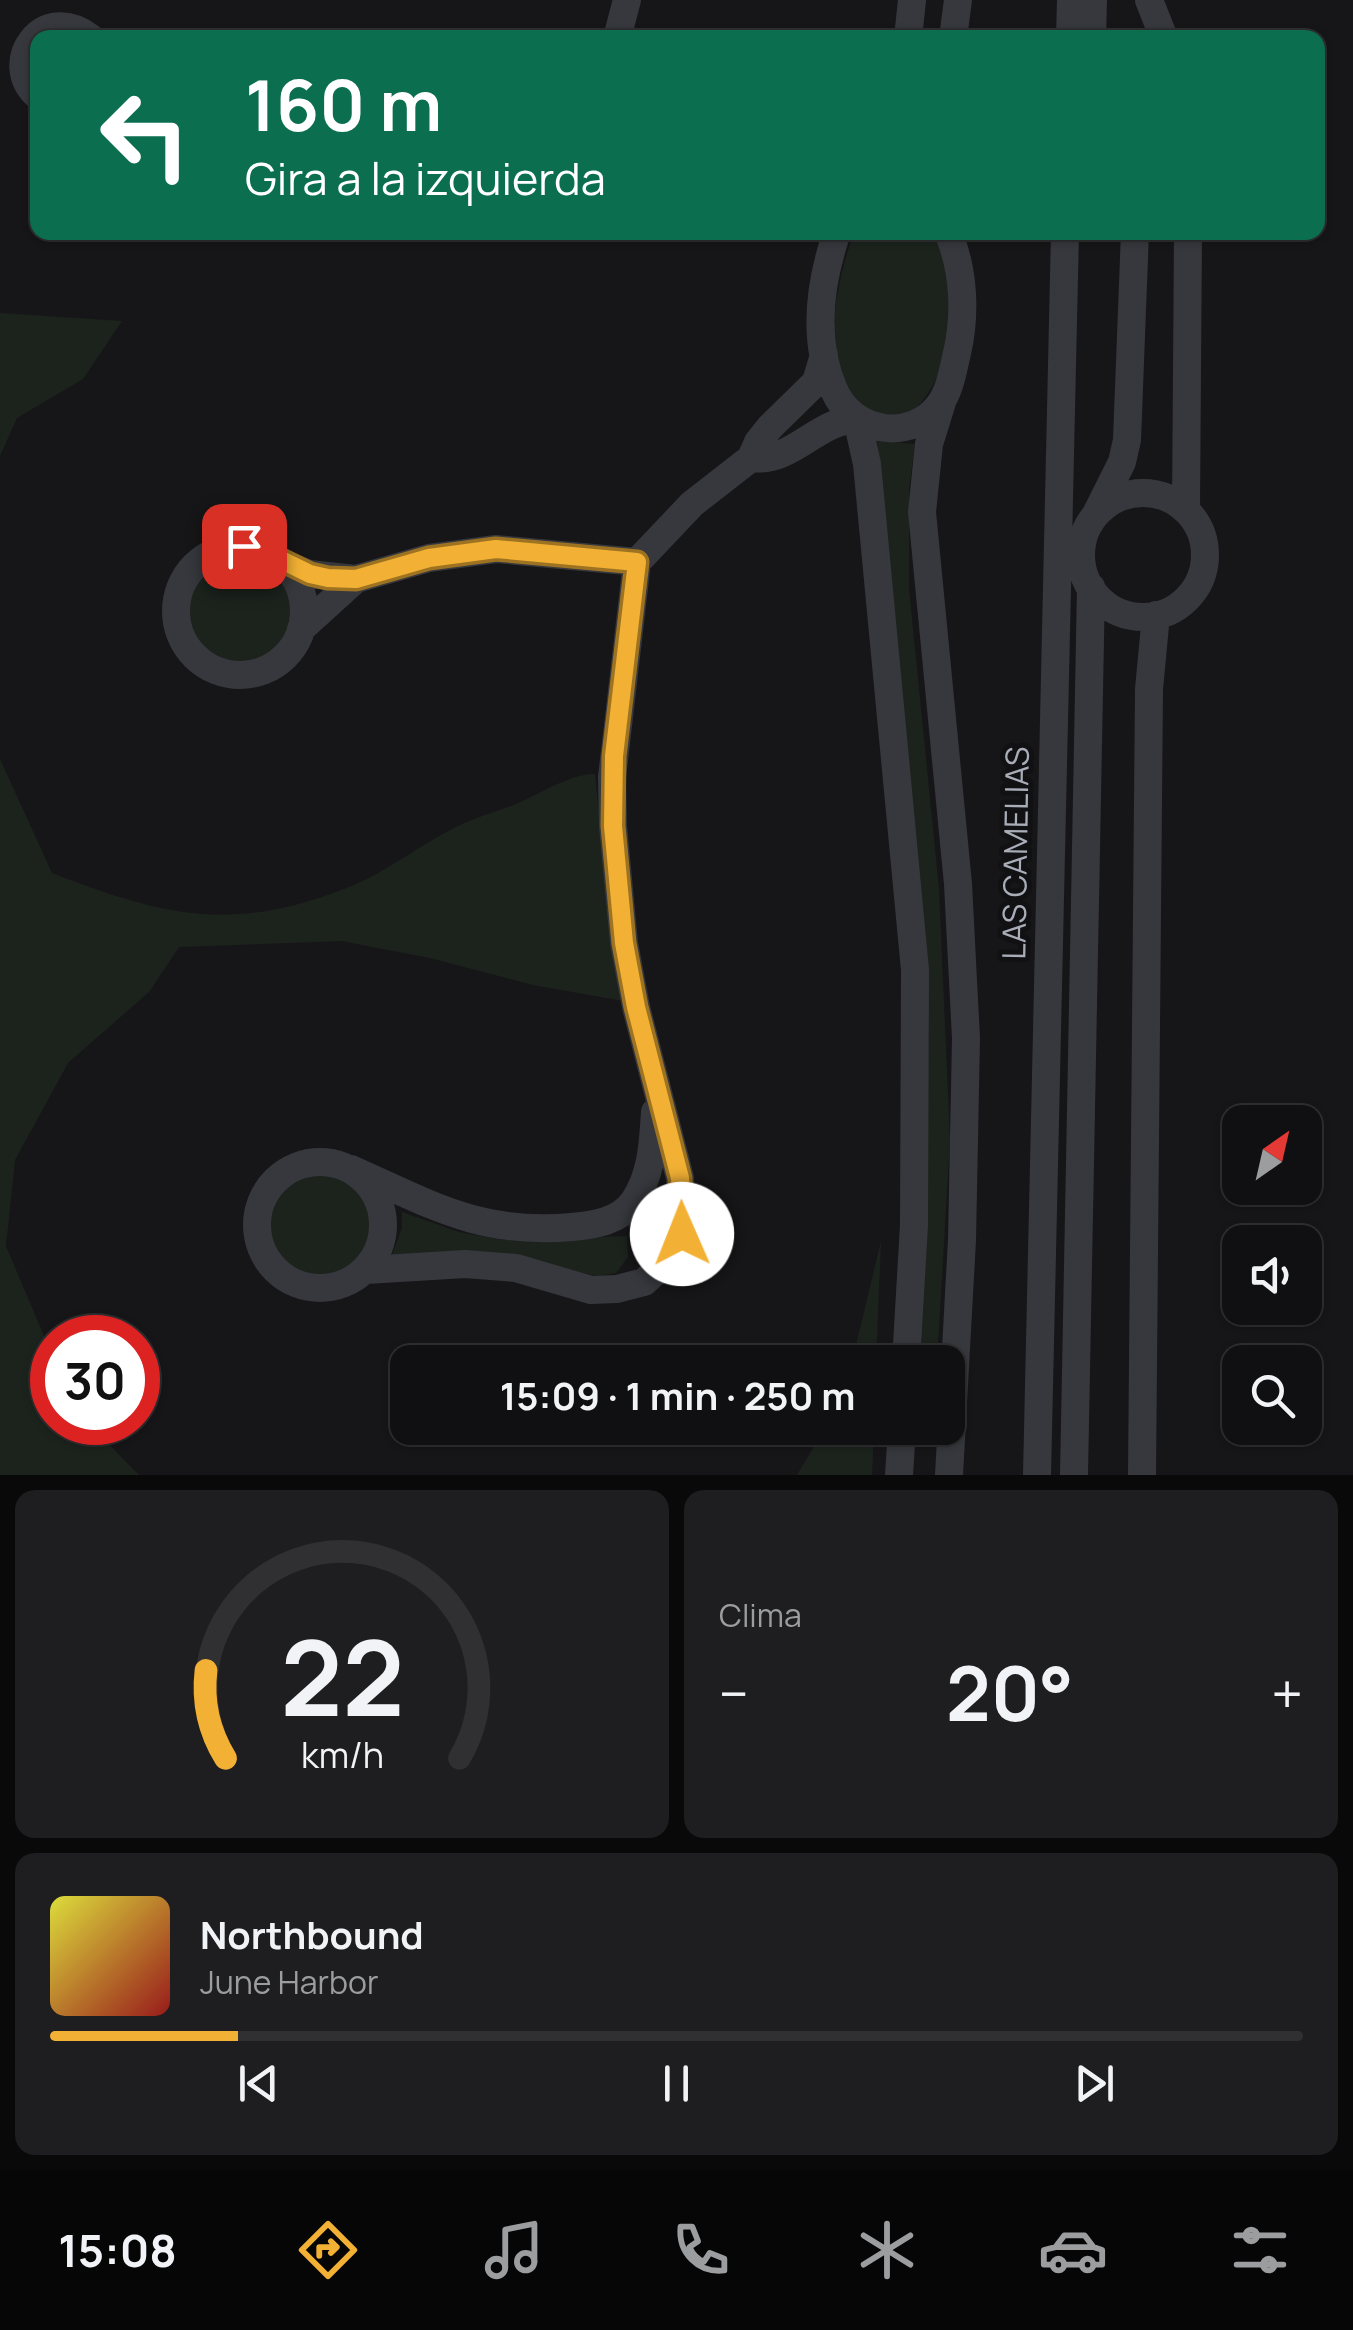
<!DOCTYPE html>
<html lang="es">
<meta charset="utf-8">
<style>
:root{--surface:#101012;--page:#1e1e20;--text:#f1f3f6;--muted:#9c9d9f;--line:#303032;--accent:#f2b134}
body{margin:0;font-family:Manrope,sans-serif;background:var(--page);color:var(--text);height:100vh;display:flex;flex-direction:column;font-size:38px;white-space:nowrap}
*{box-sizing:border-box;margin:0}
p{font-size:32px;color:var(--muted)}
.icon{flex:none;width:55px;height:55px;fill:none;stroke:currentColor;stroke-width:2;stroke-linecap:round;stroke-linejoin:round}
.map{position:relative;height:1475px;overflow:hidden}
.details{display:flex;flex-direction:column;gap:15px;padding:15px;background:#09090a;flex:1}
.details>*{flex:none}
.top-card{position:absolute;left:30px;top:30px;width:1295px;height:210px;border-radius:20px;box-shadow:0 2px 8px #0004,0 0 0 2px var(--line);background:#0b6e4f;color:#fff;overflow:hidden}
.needle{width:65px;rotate:34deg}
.fabs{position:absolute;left:1222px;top:1105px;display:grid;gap:20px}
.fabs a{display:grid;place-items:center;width:100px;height:100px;border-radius:20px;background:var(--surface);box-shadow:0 2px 8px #0004,0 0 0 2px var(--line);font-size:50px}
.speed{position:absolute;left:30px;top:1315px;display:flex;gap:20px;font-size:50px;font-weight:700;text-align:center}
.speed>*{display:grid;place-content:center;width:130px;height:130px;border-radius:50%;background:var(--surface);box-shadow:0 2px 8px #0004,0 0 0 2px var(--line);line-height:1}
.speed .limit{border:15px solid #d22;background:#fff;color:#111}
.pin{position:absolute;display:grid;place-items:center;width:85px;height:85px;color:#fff;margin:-42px;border-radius:20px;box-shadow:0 5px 15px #0006}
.me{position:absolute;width:110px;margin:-55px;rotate:359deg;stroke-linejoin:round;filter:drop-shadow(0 0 8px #0008)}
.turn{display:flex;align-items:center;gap:35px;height:210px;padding:0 50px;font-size:45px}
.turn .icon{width:130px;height:130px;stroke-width:2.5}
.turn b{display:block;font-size:70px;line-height:85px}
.big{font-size:75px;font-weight:700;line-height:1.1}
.details .widget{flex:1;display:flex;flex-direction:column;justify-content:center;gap:15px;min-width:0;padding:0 35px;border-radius:20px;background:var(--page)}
.details .dial{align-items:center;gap:0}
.dial svg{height:260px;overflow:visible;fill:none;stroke:var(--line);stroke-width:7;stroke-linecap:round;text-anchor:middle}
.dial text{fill:var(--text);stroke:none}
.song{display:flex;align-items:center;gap:30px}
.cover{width:120px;height:120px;border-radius:15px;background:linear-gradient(135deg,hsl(60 70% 55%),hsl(0 70% 35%))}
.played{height:10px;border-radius:5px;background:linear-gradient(90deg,var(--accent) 15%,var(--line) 15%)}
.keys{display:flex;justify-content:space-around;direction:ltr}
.heat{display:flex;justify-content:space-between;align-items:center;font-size:55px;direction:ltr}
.details .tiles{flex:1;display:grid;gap:15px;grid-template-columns:1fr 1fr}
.widget:last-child{grid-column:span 2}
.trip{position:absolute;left:390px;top:1345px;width:575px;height:100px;border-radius:20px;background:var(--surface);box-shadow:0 2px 8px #0004,0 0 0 2px var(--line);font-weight:700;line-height:100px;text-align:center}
.menu{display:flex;height:160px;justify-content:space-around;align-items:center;background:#060607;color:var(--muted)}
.menu .icon{width:70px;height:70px}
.menu .on{color:var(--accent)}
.menu b{font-size:45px;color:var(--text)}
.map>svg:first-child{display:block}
</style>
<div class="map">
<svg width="1353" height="1475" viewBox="0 0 1353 1475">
<rect width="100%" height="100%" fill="#161618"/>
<path fill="#1c231d" d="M854,233H935C940,250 949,269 951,286C956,333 944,386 907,417C892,416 874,417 861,407C815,368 837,280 854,233Z
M0,313L122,321L83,379L17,418L0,456Z
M877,441L915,444L909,489V589L939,889L950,1140L937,1362H916L929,1035L917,863Z
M189 611a52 52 0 1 1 104 0a52 52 0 1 1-104 0Z
M0,759L52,873C166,917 235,934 354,885C389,870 420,845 454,828C472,819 492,813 511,806C534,797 573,772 595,774L614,964L623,1001L533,985L430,958L341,941L179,947L149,992L68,1063L15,1160L6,1246L52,1355V1422L88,1423L139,1475H0Z
M269 1226a52 52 0 1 1 104 0a52 52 0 1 1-104 0Z
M402,1212L459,1232L503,1240L627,1236L628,1257L616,1273L598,1276L507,1258L391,1257L402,1228Z
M881,1241L876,1362H852Z
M825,1428H874L872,1475H797Z"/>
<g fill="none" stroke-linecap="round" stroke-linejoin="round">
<path stroke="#37383d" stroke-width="28" d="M1149,0L1164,38
M617,38L627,0
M908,38L912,0
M953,38L958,0
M1070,38L1071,0
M1092,38L1093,0
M38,96C0,64 42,0 91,38
M837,232C820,282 812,340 834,390C852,433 912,443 940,404C950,390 953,370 957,353C966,314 964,270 948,232
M942,402L929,444L922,512L958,884L966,1038L962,1240L949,1475
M751,458C792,464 816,421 857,419L867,464L915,970L914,1225L906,1362
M1081 555a62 62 0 1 1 124 0a62 62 0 1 1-124 0Z
M1186,509L1188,232
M1096,514L1122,462L1127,440L1135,232
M176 611a64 64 0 1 1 128 0a64 64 0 1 1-128 0Z
M284,564L309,574L356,579L301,629
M356,579L429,558L496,549L637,562L692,504L751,458L758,442L770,427L816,382L824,355
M257 1225a63 63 0 1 1 126 0a63 63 0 1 1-126 0Z
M351,1169C432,1205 480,1235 572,1227C595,1225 620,1221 634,1201C652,1174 653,1143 655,1112
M366,1270L465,1264L516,1268L591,1290L617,1289L644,1282L664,1264L682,1234L680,1178L636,1007L624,943L613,826L612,777L637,562
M899,1475L902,1428
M1037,1475L1065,232
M1074,1475L1091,587
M1142,1475L1149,689L1156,615"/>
</g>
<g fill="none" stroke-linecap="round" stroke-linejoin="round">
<g stroke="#9d7322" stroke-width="25">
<path id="route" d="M244,546L265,552L310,574L328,578L356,579L429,558L496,549L637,562L614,756L613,826L624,943L636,1007L680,1178L682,1234"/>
</g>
<use href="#route" stroke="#f2b134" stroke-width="18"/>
</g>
<g text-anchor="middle" stroke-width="10" stroke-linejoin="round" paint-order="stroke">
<g font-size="32" fill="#a8adb8" stroke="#111113">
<text transform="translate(1016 853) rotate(-89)" y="11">LAS CAMELIAS</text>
</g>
</g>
</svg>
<div class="fabs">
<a><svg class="needle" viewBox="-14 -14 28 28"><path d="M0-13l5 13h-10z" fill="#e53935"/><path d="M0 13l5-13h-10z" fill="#9c9d9f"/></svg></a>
<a><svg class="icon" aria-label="sound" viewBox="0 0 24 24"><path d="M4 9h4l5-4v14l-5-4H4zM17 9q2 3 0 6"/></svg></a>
<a><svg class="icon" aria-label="search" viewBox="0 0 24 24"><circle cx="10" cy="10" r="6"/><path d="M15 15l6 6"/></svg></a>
</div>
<div class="speed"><div class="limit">30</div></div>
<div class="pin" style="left:244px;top:546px;background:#d93025"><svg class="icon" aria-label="arrive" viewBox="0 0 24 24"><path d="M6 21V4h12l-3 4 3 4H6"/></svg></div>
<svg class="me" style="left:682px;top:1234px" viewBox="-20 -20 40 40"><circle r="19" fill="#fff"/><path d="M0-13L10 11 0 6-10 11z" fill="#f2b134"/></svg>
<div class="trip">15:09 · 1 min · 250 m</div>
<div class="top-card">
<div class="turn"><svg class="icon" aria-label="left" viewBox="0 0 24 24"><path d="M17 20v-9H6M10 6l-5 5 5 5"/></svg><div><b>160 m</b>Gira a la izquierda</div></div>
</div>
</div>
<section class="details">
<div class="tiles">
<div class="widget dial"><svg viewBox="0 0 100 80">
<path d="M14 69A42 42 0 1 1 86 69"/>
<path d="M14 69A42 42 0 0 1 8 42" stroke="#f2b134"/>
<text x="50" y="56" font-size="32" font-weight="700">22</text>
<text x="50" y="72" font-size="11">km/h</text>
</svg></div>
<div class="widget"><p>Clima</p>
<div class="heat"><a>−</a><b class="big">20°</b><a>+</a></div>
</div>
<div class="widget">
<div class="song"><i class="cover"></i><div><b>Northbound</b><p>June Harbor</p></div></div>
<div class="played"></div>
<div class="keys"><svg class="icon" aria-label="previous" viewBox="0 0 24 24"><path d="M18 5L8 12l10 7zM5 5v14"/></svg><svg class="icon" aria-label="pause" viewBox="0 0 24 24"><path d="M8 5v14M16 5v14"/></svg><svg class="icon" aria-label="next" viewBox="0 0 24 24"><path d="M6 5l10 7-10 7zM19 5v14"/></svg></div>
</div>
</div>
</section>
<nav class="menu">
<b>15:08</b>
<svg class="icon on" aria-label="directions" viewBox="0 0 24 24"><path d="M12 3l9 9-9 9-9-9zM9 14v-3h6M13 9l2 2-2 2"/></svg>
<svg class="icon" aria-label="music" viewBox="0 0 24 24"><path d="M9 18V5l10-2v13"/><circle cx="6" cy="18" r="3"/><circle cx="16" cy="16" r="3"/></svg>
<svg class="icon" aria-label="phone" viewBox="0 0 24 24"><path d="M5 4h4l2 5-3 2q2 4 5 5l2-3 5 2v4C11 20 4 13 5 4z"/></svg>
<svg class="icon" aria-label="climate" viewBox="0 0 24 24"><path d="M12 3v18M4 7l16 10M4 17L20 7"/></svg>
<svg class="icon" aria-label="car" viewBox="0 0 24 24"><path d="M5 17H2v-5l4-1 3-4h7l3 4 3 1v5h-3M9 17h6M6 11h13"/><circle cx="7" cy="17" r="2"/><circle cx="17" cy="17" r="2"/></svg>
<svg class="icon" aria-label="filters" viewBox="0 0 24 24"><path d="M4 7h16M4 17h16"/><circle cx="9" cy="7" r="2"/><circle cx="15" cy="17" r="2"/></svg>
</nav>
